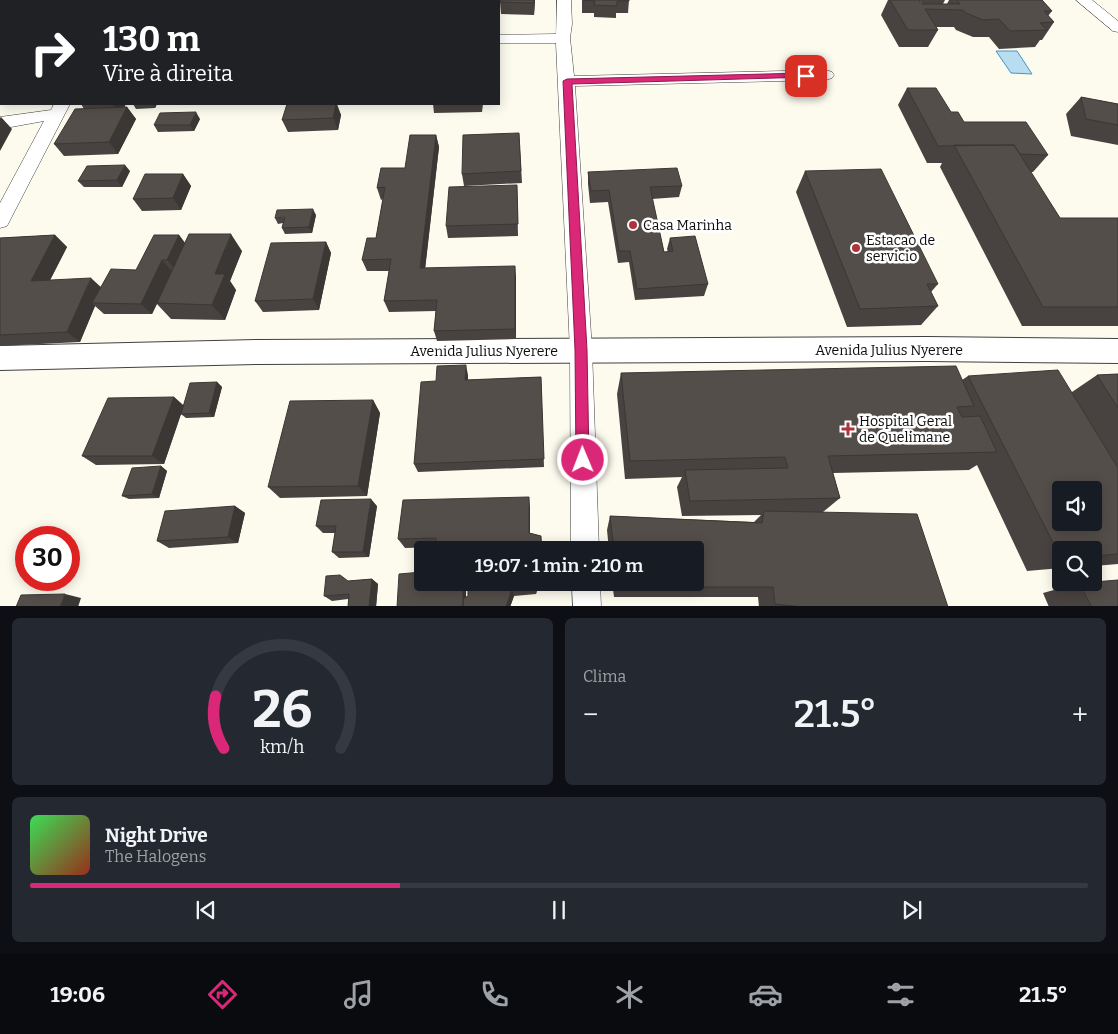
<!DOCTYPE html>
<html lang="pt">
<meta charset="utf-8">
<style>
:root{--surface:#171b24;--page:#242831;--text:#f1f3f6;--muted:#9ea1a6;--line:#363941;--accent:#db2777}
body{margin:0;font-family:Bitter,serif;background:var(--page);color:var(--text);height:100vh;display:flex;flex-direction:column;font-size:19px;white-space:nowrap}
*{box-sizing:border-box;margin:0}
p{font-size:16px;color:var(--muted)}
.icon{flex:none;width:28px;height:28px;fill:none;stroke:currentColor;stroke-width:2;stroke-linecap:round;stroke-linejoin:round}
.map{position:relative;height:606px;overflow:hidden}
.sheet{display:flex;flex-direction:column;gap:12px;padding:12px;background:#0d0f14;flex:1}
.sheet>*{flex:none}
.banner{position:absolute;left:0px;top:0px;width:500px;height:105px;box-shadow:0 2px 12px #0003;background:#202124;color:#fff;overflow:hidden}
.tools{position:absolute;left:1052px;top:481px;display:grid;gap:10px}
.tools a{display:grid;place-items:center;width:50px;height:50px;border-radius:5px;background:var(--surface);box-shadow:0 2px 12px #0003;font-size:25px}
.speed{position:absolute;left:15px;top:526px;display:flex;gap:10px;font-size:25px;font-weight:700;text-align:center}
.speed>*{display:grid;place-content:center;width:65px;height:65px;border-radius:50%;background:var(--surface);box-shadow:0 2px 12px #0003;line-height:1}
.speed .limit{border:8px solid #d22;background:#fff;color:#111}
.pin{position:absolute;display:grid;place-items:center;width:42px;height:42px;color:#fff;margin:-21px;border-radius:10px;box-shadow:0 2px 8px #0006}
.me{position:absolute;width:55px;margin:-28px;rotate:359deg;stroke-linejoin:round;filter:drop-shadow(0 0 4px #0008)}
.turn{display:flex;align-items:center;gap:18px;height:105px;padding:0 20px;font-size:22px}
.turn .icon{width:65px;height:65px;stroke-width:2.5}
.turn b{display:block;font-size:35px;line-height:42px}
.big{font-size:38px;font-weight:600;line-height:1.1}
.sheet .card{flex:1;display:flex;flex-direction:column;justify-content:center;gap:8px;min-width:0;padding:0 18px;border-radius:8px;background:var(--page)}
.sheet .dial{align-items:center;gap:0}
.dial svg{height:130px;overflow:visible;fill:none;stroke:var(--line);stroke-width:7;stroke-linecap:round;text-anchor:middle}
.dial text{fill:var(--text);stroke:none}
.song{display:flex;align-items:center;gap:15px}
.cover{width:60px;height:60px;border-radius:8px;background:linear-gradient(135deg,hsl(130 70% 55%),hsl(10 70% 35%))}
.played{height:5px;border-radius:2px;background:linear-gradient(90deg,var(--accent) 35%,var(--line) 35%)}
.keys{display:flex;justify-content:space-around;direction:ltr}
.heat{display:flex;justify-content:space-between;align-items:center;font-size:28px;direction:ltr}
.sheet .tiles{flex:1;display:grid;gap:12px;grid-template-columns:1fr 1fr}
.card:last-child{grid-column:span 2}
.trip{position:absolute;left:414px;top:541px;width:290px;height:50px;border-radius:5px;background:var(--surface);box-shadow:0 2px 12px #0003;font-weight:600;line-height:50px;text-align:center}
.tabs{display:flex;height:80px;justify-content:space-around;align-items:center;background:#090b0e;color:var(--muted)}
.tabs .icon{width:35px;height:35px}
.tabs .on{color:var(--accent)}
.tabs b{font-size:22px;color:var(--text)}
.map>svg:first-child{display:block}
</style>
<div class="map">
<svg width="1118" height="607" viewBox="0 0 1118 607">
<rect width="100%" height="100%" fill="#fdfaee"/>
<path fill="#b8ddf0" stroke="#4694c0" d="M996,51H1017L1032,74L1011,73Z"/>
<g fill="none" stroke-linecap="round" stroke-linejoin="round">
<g stroke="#404040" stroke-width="1">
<path id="minor" d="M557,0H571L572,24L570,38L574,76L826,70L832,72L834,75L832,78L826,80L575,86L592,350L599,550H571L570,350L556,43H499V35L556,34Z
M1076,0H1092L1118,21V32L1113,31Z
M54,104H70L7,226L0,228V203L44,121L0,129V117L51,110Z
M572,582H600L601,607H573Z"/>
</g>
<g stroke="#404040" stroke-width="2">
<path id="tertiary" d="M927,337L1118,339V363L927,361L259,364L0,370V346L259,340Z"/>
</g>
<use href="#minor" fill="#fff" fill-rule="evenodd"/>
<use href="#tertiary" fill="#fff" fill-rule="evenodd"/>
</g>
<path fill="#484340" d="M0,0H76L75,1H1V58Z
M114,0H202V1H114Z
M535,0L534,15L501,14L500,2Z
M582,0H629L628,13H616V18L594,17V13H582Z
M888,0H919L921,4H922L919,0H945L943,4H947L949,0H1042L1052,11L1048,16L1054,22L1042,40H1040L1035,47L999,49L989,37H973L956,30L954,27H936L938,30L928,47H899L881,15Z
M0,69H1V103H0Z
M907,88L951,112L964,122L1048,155L1033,172H1030L1060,218H1118V326H1022L940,167L942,163H927L898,105Z
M1081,97L1118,104V145L1071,136L1066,114Z
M81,104H126L124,107H127L136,119L118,154L64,156L54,144L84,109Z
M133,104H157L155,108L136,109Z
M304,104H337L341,115L338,130L288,132L282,120Z
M433,104H483L482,112L434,113Z
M200,119L194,131L158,132L154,125Z
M519,133L522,183L464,186L462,174Z
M436,135L439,147L425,268L516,277V339L437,341L434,331L436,311L389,312L384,301L389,271H367L362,260L376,238L383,199L381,200L377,188L405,168Z
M130,171L122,187H84L78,181Z
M805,171L938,284L931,292L938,306L921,325L847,327L796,192Z
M588,172L682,186L679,197L652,199L664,252H668L667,249L670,238L708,284L704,296L635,300L629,262L618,263L608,202L590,203L588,184Z
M183,174L191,186L181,210L142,211L133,199Z
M517,185L518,236L448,238L446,226Z
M316,215L312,233L285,234L282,228L283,223L278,224L275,218Z
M55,235L67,247L50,280L101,287L136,270L179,235L185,243L242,251L230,281L236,290L225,320L171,319L157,304L152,314H104L95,306L80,342L0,346V238Z
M326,242L331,253L319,310L263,312L255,301Z
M621,373L962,380L968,376L1072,392L1097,375L1118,374V564L1094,566V550H1061V568L1027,571L977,465L969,470L833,473L840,498L823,512L948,607H759L758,597H614L612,582H695V550H609L607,530L610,516L754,522L761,515L682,516L677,487L682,477L625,479L617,394Z
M468,375V380L541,377L544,467L418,472L414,464L436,381Z
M217,382L222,387L214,417L186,418L181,414L164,464L96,465L82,456L174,397L183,405Z
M373,400L380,413L367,496L280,498L268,487Z
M161,466L167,471L159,498L129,499L122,496Z
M235,506L245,513L238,543L169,548L157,541Z
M377,506L369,557L339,558L332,552L335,533H323L316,526Z
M530,507V533L541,536L542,544L405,548L398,539Z
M372,579L378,584L376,607H348V599L332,601L324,596L348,581Z
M422,582H466V597L468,596V582H539L536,594L514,596L510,607H397Z
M1079,583L1118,607H1049L1043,593Z"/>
<path fill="#3b3734" d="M3,0H22L23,1H1Z
M63,0H76L75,1H64Z
M534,0H535L534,15Z
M1,1V41H0V3Z
M0,92L1,93V102L0,101Z
M112,104H126L120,115Z
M152,104H157L155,108Z
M336,104L341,115L338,130L333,118Z
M127,107L136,119L118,154L109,142Z
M196,112L200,119L194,131L190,125Z
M1,117L12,129L0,151V118Z
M436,135L439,147L424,279L420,268Z
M125,165L130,171L122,187L117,180Z
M183,174L191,186L181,210L173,198Z
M313,209L316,215L312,233L309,227Z
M231,234L242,251L230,281L236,290L225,320L212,305L215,274Z
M55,235L67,247L44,292L31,281Z
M179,235L188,247L177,271L167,260Z
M326,242L331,253L319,310L313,299Z
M162,260L172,271L152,314L141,304Z
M515,266L516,277V339L515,329Z
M91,278L103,289L92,303L95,306L80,342L67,332Z
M466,365L468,375V390L465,380Z
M217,382L222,387L214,417L209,413Z
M174,397L184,406L181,414L164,464L152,456Z
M373,400L380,413L367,496L358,486Z
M161,466L167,471L159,498L152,494Z
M529,497L530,507V542L529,533Z
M371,499L377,506L369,557L363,552Z
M235,506L245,513L238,543L228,537Z
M372,579L378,584L376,607H369Z
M463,582H466V607H463Z
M536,582H539L536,594L535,587Z
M512,589L514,596L510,607H506Z
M65,594L81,598L78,607H60Z"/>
<path fill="#544e4a" stroke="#3b3734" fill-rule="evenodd" d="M121,0H161V1H121Z
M168,0H197L196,1H167Z
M500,0H534V3L500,2Z
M583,0H629V1H617V6L594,5L595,1Z
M890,0H919L921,4H960L957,0H1042L1052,11H1044L1054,22L1040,23L1047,30L1010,31L999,19L983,20L966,13L963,10L925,9L938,30H908Z
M0,37H1V45H0Z
M0,69H1V85H0Z
M907,88H936L951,112H958L964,122H1026L1048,155L1020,154L1014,145L938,146Z
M1081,97L1118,104V125L1086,119Z
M287,104H336L333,118L282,120Z
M127,107L109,142L54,144L75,109Z
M196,112L190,125H154L160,113Z
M519,133L521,171L462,174L463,135Z
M410,135H436L420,268L515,266V329L434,331L437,300L384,301L391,259L362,260L367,238H376L385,187L377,188L381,168H405Z
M954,145H1014L1060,218H1118V307H1043Z
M125,165L117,180L78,181L87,166Z
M677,168L682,186L650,187L664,252L673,251L670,238L695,236L708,284L637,289L630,251H619L609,190L591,191L588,172Z
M881,169L938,284H927L938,306L860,309L805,171Z
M145,174H183L173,198L133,199Z
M517,185L518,224L446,226L449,187Z
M313,209L309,227L282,228L285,217L275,218L277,210Z
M189,234H231L215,274H225L212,305L157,303Z
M55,235L31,281L91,278L67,332L0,335V238Z
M154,235H179L167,260H162L141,304L92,303L111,269L136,270Z
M326,242L313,299L255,301L271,243Z
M466,365L465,380L541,377L544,459L414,464L421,382L436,381L437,366Z
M956,366L974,406L957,407L962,417L980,416L997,452L828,456L840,498L690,501L685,470L788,468L785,457L630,461L621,373Z
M1058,370L1118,468V554L1094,556V550H1061V558L968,376ZM1061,490H1094V522H1061Z
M1118,374V408L1097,375Z
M217,382L209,413L181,414L190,383Z
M174,397L152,456H82L108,398Z
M373,400L358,486L268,487L290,401Z
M161,466L152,494L122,496L132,468Z
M529,497V533L541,536V550H435L436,538L398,539L403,500Z
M371,499L363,552H332L336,526H316L321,500Z
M235,506L228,537L157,541L165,511Z
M764,511L917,514L948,607H802L775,604L773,587H618V582H695V550H614L610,516L762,523Z
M422,572V582H463V607H397L399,574Z
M340,575L348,581L372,579L369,607H348L349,594L324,596L326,576Z
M1118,580V607H1092L1079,583L1094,582Z
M468,582H536L535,587L512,589L506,607H463V599L468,596Z
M65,594L60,607H16L21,595Z"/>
<path fill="#db2777" stroke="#8e194d" d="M806,73L810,76L809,77L572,84L587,350L589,460L587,464L583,466L578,464L576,460L575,350L563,81L567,79Z"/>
<g fill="#af323d" stroke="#fff" stroke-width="2">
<circle cx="633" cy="225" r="5"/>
<circle cx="856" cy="248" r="5"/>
<path d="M845.5 421.5h5v5h5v5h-5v5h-5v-5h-5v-5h5z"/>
</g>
<g text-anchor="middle" stroke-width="5" stroke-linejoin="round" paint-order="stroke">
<g font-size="14" fill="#0d0d0d" stroke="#fff" text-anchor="start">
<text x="643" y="230">Casa Marinha</text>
<text x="866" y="245">Estacao de<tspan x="866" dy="16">servicio</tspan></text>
<text x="859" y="426">Hospital Geral<tspan x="859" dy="16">de Quelimane</tspan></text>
</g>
<g font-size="14" fill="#0d0d0d" stroke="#fff">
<text x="889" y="355">Avenida Julius Nyerere</text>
<text x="484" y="356">Avenida Julius Nyerere</text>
</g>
</g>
</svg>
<div class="tools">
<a><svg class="icon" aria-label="sound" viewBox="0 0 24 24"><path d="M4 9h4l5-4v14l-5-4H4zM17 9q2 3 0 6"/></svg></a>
<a><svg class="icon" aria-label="search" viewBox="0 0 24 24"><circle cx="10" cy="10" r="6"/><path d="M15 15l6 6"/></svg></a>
</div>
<div class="speed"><div class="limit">30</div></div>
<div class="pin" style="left:806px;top:76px;background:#d93025"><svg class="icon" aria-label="arrive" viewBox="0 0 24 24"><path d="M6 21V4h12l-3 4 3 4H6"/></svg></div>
<svg class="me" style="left:583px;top:460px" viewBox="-20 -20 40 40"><circle r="17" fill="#db2777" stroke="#fff" stroke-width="3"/><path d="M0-11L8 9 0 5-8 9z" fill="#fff"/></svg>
<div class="trip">19:07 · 1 min · 210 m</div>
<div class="banner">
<div class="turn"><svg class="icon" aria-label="right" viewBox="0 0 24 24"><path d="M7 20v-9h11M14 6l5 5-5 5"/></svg><div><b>130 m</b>Vire à direita</div></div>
</div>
</div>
<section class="sheet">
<div class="tiles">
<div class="card dial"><svg viewBox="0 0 100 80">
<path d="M14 69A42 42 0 1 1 86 69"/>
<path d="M14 69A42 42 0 0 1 9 37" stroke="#db2777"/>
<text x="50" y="56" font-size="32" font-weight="700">26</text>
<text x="50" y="72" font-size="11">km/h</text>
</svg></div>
<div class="card"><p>Clima</p>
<div class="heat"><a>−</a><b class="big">21.5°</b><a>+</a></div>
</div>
<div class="card">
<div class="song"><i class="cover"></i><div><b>Night Drive</b><p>The Halogens</p></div></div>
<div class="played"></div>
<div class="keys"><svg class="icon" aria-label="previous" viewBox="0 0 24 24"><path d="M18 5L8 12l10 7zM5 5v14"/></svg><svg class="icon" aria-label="pause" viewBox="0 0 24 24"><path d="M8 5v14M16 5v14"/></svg><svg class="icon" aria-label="next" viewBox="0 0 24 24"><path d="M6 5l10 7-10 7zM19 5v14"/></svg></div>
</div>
</div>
</section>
<nav class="tabs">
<b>19:06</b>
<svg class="icon on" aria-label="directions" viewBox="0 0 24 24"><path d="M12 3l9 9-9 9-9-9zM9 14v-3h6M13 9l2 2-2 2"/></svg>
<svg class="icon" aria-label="music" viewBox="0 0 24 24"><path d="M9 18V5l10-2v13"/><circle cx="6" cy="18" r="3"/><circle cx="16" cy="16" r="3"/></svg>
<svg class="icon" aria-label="phone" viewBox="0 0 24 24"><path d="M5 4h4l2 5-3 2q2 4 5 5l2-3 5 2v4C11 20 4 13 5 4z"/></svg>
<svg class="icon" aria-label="climate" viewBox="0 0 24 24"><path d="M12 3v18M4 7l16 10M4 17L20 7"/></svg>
<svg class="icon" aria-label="car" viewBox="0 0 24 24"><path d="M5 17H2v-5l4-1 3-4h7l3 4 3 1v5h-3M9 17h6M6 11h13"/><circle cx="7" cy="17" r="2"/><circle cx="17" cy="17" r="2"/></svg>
<svg class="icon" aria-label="filters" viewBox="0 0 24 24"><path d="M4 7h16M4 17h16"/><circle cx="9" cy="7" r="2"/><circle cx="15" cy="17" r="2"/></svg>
<b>21.5°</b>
</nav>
